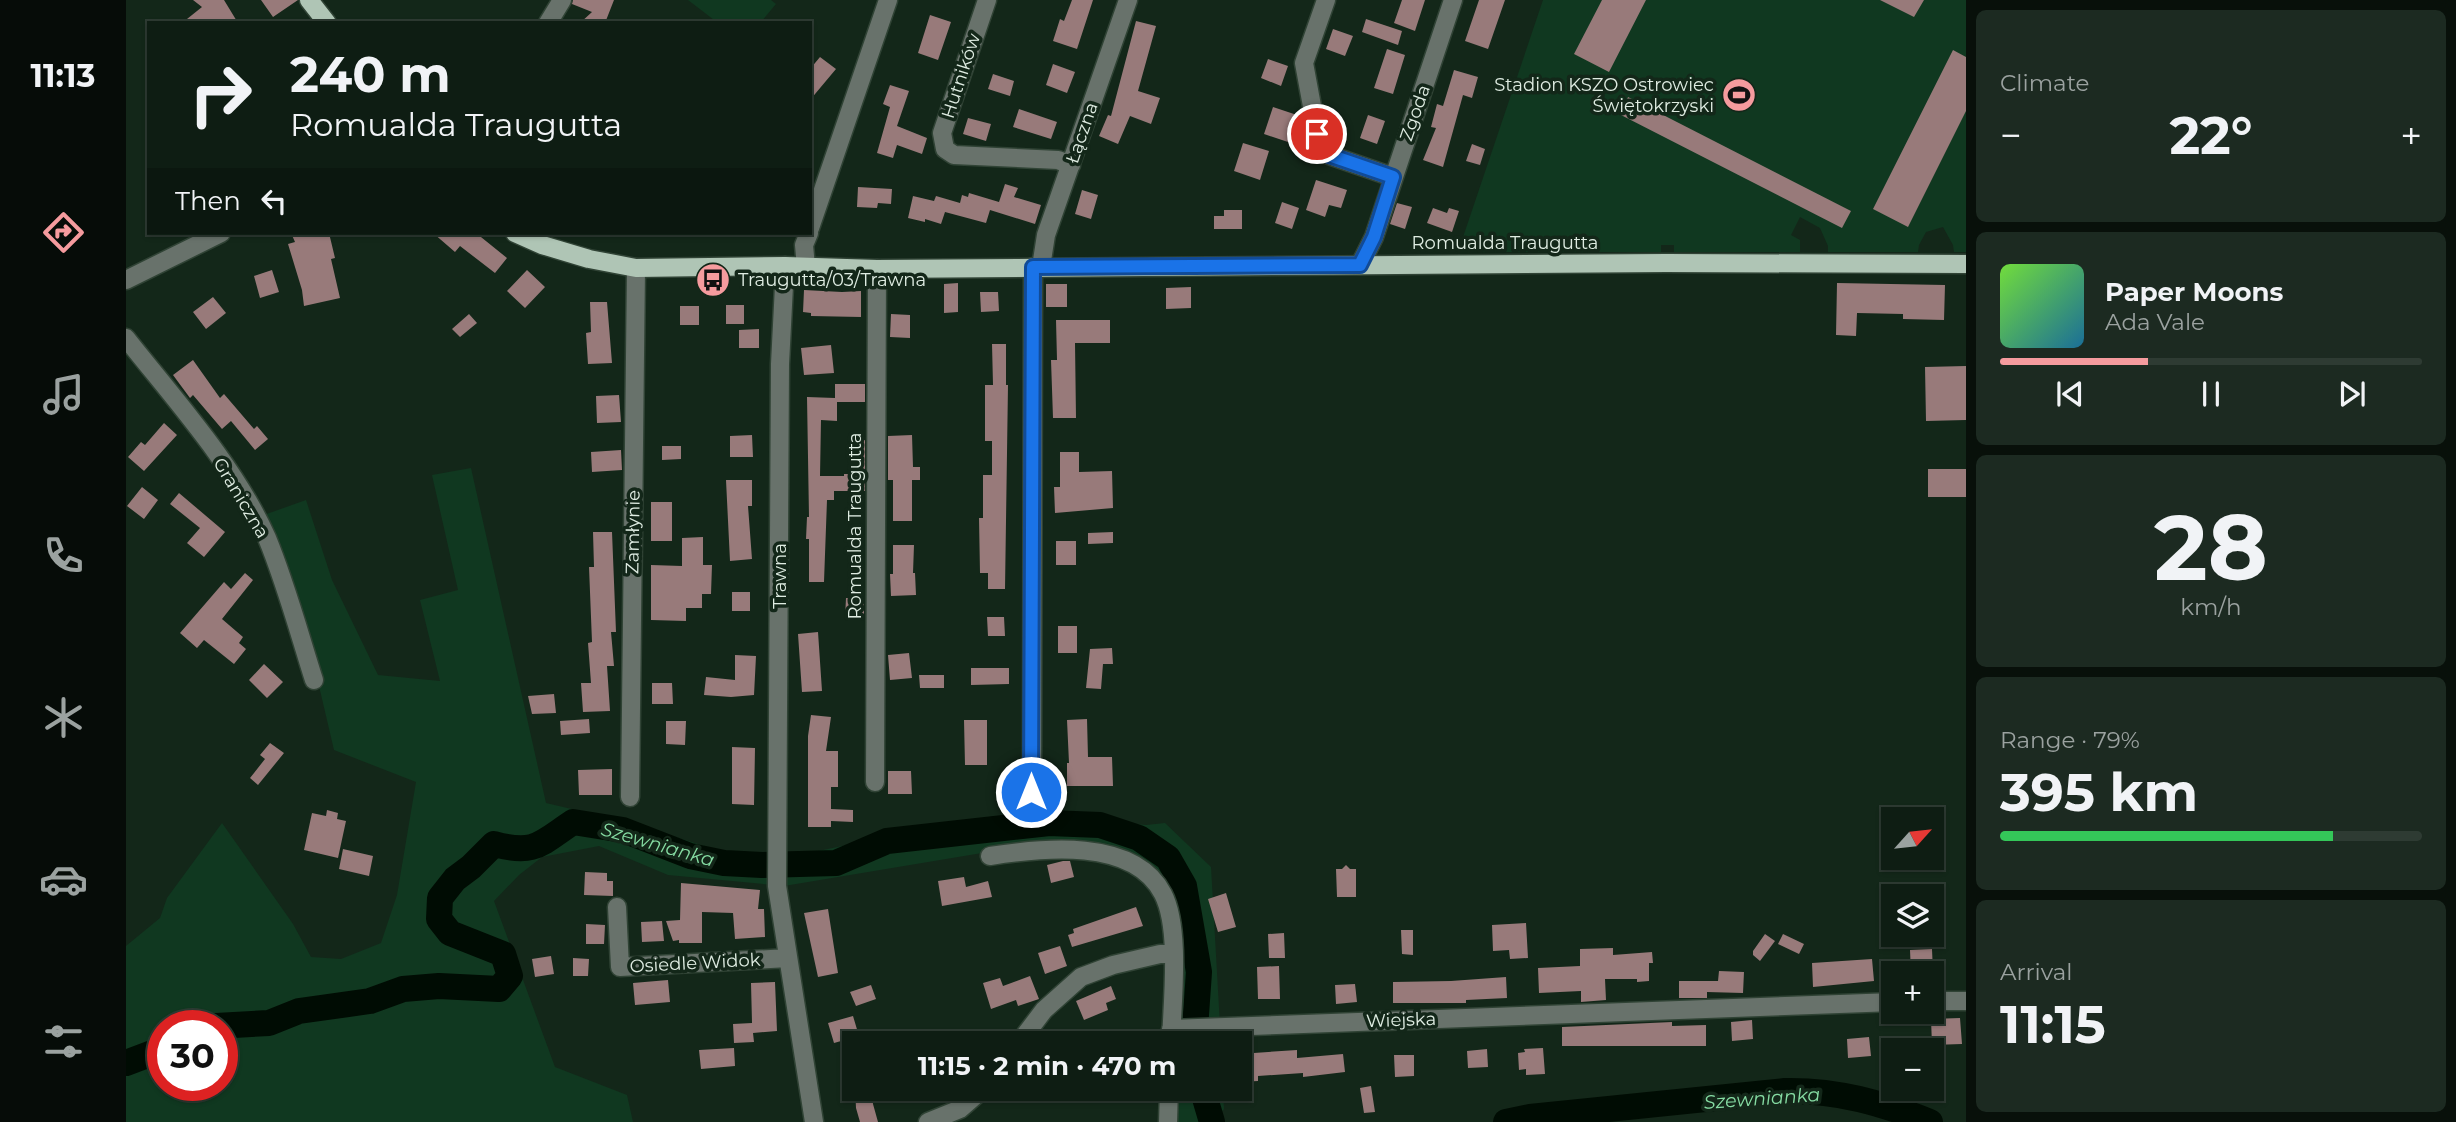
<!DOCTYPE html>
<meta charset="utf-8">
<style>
:root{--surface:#0e1d13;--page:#1c2a21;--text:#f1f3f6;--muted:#9ba2a0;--line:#2e3b33;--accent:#f59b9e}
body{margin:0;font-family:Montserrat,sans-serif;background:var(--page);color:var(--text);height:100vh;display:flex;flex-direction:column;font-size:26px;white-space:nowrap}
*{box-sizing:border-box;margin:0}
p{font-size:23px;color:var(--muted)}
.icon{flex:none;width:38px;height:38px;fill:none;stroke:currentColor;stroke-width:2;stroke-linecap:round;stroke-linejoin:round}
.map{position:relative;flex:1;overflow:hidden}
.panel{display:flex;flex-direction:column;gap:10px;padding:10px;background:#08100a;width:490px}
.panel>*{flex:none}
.guide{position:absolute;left:21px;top:21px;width:665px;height:214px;border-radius:0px;box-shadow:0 2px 5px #0004,0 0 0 2px var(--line);background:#0e1d13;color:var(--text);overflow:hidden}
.needle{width:46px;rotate:63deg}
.controls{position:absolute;left:1755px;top:807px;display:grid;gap:14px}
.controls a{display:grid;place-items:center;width:63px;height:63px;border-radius:0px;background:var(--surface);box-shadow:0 2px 5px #0004,0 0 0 2px var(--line);font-size:35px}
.speed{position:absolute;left:21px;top:1010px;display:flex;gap:14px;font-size:35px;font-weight:700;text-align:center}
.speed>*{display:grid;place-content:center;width:91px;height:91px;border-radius:50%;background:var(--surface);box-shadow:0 2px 5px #0004,0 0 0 2px var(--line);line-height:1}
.speed .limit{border:10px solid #d22;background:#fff;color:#111}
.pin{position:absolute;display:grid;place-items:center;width:60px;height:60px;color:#fff;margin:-30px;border:4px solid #fff;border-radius:50%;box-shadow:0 2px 7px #0007}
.me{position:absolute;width:77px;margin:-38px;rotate:0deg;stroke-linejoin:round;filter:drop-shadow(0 0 5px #0008)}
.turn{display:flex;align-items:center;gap:24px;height:147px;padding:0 28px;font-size:32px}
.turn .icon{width:91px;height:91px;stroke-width:2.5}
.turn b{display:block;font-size:49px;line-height:60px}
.then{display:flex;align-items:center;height:66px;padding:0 28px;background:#0003;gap:14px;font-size:26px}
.big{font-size:52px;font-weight:700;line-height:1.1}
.panel .tile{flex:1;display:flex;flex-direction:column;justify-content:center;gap:10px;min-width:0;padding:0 24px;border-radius:10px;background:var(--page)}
.panel .dial{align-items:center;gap:0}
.dial b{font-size:91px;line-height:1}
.song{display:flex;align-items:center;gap:21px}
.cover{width:84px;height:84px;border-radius:10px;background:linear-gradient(135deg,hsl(100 70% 55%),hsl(200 70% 35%))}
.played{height:7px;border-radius:4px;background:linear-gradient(90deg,var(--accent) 35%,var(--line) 35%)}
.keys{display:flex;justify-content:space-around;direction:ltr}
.heat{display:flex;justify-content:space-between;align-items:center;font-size:38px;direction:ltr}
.charge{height:10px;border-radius:5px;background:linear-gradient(90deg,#34c759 79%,var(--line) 0)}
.trip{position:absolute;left:716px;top:1031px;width:410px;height:70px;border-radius:0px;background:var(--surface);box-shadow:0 2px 5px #0004,0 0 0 2px var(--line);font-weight:700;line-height:70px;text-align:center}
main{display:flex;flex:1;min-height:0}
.tabs{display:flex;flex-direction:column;width:126px;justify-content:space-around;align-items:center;background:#060c08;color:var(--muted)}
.tabs .icon{width:49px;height:49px}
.tabs .on{color:var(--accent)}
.tabs b{font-size:32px;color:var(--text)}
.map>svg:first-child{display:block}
</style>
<main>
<nav class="tabs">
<b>11:13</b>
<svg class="icon on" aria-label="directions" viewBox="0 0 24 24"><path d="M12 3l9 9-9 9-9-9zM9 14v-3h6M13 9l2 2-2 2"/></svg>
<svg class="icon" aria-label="music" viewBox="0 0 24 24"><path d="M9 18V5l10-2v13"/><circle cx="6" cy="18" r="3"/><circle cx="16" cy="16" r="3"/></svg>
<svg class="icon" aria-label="phone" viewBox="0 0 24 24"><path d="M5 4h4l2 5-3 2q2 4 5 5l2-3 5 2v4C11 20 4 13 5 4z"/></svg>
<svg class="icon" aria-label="climate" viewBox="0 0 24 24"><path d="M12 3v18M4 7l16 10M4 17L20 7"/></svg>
<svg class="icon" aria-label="car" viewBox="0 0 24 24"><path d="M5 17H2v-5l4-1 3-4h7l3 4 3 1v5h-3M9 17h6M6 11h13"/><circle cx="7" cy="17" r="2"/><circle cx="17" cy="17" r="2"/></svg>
<svg class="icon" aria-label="filters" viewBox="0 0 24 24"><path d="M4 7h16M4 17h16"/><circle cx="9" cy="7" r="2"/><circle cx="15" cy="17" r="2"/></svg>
</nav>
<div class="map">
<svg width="1840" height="1122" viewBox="0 0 1840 1122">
<rect width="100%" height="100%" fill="#132719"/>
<path fill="#103820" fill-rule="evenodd" d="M562,0H645L650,4L634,23H592Z
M1417,0H1840V252H1828L1827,245L1817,227L1800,232L1793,245L1792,252H1702V246L1694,228L1674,217L1665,235L1674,240V252H1548V245H1535V252H1333L1334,246Z
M345,468L420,803L497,821L608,855H673L817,825L908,815L1020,825L1039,823L1085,867L1095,1043H1051L1040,886L978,847L856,853L658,886L542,875L473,846L416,857L393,875L368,901L429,1067L501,1095L507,1122H0V946L34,918L41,898L96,823L167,924L185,957L215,959L255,943L271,895L290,782L208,750L193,686L135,516L180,500L206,580L252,675L314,681L294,600L332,590L306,475ZM37,1026H96V1085H37Z
M1051,1089H1097L1098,1109L1085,1122H1050Z"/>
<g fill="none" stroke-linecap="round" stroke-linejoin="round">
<path stroke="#000c03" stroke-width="26" d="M90,1026L143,1023L173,1011L244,1001L277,989L313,986L373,989L384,976L377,954L324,933L313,919L314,898L329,879L345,867L368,844C409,855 414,844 447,822L497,830L564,856L598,863L636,865L710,863L761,841L923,823L974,825L1013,838L1042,858L1058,886L1073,972L1068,1043
M0,1063L37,1049
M1076,1088L1086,1122
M1380,1122L1404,1117L1659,1091C1712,1090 1755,1103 1804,1122"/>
</g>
<path fill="#987a7a" d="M67,0H98L112,23H56L76,7Z
M135,0H172L147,17Z
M447,0H488L479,23H454L466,12L446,4Z
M946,0H967L951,49L927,41L934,19L938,21Z
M1276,0H1299L1289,31L1268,23Z
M1353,0H1379L1362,49L1339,41Z
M1476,0H1520L1483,72L1448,54Z
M1754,0H1798L1788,17Z
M804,15L825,22L812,60L792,53Z
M1240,19L1276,31L1272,45L1236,32Z
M1010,21L1030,26L1012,91L1034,98L1025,124L1004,116L992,144L973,136L982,115L985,116Z
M1207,29L1227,36L1219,56L1200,49Z
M1261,49L1279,55L1267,94L1248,88Z
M1827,50L1840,57V111L1782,227L1747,209Z
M694,57L710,69L684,100V69Z
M1142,59L1162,66L1155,86L1135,78Z
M927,64L949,72L941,93L920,85Z
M1328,70L1352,77L1346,98L1337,95L1317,167L1297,160L1310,128L1305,127L1311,104L1317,106Z
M867,74L888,81L884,96L862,89Z
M764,85L783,91L771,126L801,138L796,154L771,145L767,158L751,153L764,107L757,104Z
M1502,97L1725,211L1716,228L1495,115Z
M1147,107L1171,115L1162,142L1138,134Z
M893,109L931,122L925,139L887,127Z
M1242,115L1259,121L1251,144L1234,138Z
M842,118L865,124L860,141L837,134Z
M1117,143L1143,151L1134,180L1108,171Z
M1346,144L1359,149L1354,165L1340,161Z
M1190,180L1221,190L1215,208L1203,205L1199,217L1180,210Z
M879,184L892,188L888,197L915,205L909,224L864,210L860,223L819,212L815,224L799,219V222L782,218L787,196L808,201L810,196L834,203L836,195L842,197L843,193L873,202Z
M732,187L766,189L765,204L752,203L751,208L731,207Z
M956,190L972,195L965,219L949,214Z
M1156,202L1173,208L1166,229L1149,223Z
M1271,203L1286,207L1279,229L1264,224Z
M1307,208L1321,213L1323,208L1333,211L1326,232L1301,223Z
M1098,210H1116V229H1088V216H1098Z
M165,233H203L209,258L205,259L214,298L178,306L176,290L162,244L169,242Z
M307,233H350L381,258L369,273L334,246L329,252Z
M146,270L153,292L134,298L128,276Z
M401,270L419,287L399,308L381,291Z
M832,283V312L818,313V284Z
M1711,283L1819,285L1818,320L1777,319V314L1731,313L1730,336L1710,335Z
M920,284H941V307H920Z
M1065,287V308L1040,309V288Z
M678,290L716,292L735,291V317L685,316V313L677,312Z
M854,292H872L873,311L855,312Z
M87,297L100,313L80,329L67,312Z
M464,302H481L486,363L462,364L460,333L465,332Z
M600,305H618V324H600Z
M554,306H573V325H554Z
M343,314L351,323L334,337L326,329Z
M765,314L784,315V338L764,337Z
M930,320H984V343H949L950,418H927L925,360H931Z
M633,329V348H613V330Z
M866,344H880V385H882L879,589H862V573H854L853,518H857V475H866V441H859V385H867Z
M705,345L708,373L678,375L675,348Z
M67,360L94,398L98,394L128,429L131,426L142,439L129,450L105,421L96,429L67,395L64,398L47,375Z
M1840,366V420L1800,421L1799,367Z
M709,384H739V402H711V421L695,420L694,476H718V474H724V440H739V491H708V500H701L698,582H683V539H680L681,517H683L681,397L709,398Z
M493,395L495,422L471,423L470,396Z
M38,423L51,435L18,471L2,457L15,442L19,445Z
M626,435L627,457H604V436Z
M786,435L787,467H794V480H786V521H767V480H762V436Z
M536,446H555V459L536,460Z
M495,450L496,470L466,472L465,452Z
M934,452H953V472L986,471L987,508L929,513L928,487H934Z
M1802,469H1840V497H1802Z
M600,480H626V506H622L626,559L604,561Z
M16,487L32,500L18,519L1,506Z
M53,493L99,532L78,557L61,543L74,528L44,504Z
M525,502H546V541H525Z
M467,532H486L490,632H485L488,666H481L484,711L457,712L455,683H465L462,643L466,642L463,567H468Z
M987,532V543L962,544V533Z
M577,537V565H586L585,594H576V608H560V621L525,620V565L556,566V538Z
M930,541H950V565H930Z
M767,545H788L787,573H789L790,595L765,596L764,574H767Z
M119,573L127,580L96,619L117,637L113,643L120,649L108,664L78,640L71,648L54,633L98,582L105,589Z
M606,592H624V611H606Z
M720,598L738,599V619L719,618Z
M861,617H878L879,636H862Z
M932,626H951V653H932Z
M692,632L696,691L676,692L672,634Z
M986,648L987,664H977L975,689L960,688L964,649Z
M783,653L786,678L764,680L762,655Z
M609,655L630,656L628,695L605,697L578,695L580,677L609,680Z
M138,664L157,682L141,698L123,680Z
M845,668H883V684L845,685Z
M793,675H818V688H794Z
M526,683H546L547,704H526Z
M428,694L430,713L406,714L402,696Z
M685,715L705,717L700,751H712V787H705V809L727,810V822L705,821V827H682V736Z
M463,719L464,733L435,735L434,721Z
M961,719L962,757H986L987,786H941V763H943L941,720Z
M838,720H861V765H839Z
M540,721H560L559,745L540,744Z
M144,743L158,753L132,785L124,778L139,759L134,755Z
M606,747L629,748L628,805L606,804Z
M486,769V795H453L452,770Z
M762,771H785L786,794H762Z
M201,810L212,813L211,819L220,821L212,858L178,850L186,813L200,816Z
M217,849L247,856L243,876L213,869Z
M937,861H944L948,877L925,883L921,865Z
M1220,865L1224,869H1230V897H1211L1210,869H1216Z
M459,872L481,873V881H487V896L458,895Z
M838,877L840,887L862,881L866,897L816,906L812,881Z
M555,883L634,890L632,909H638L639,937L609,939L607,913L576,912V943H553V940L547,941L540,921L554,920Z
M1100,893L1110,927L1092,932L1082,899Z
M1010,907L1017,926L946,947L942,935L948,933L947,929Z
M702,909L712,973L692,977L678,913Z
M536,921L538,941L516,942L515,922Z
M1400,923L1402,958L1384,959L1383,950L1367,951L1366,925Z
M460,924L479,925L478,944H460Z
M1275,930H1287V955L1276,954Z
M1158,933L1159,958H1143L1142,934Z
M1639,934L1649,941L1634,961L1627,955V951Z
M1657,934L1678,944L1673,954L1652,944Z
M934,946L941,966L919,974L912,953Z
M1487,948V955L1526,952L1527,963H1523V981L1511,982V979H1479L1480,1000L1455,1002V991L1413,993L1412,968L1454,966V949Z
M1806,949L1807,973H1785L1784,950Z
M425,956L428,974L409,977L406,959Z
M447,958L463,959L462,976H447Z
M1746,959L1748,981L1687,987L1686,963Z
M1153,966L1154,999H1132L1131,967Z
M1593,971L1618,972L1617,993L1581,992V998H1553V981H1592Z
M904,976L913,999L892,1006L890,1000L865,1009L857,983L874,978L877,986Z
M1380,977L1381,998L1340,1000V1003H1267V982L1325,981Z
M542,980L544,1002L509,1005L507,983Z
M649,982L651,1031L627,1033L628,1042L608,1043L607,1024L626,1023L625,983Z
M1229,984L1231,1002L1210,1004L1209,985Z
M745,985L750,999L730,1006L724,992Z
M985,986L990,999L980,1003L982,1010L958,1020L950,1001Z
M727,1016L733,1036L708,1043L702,1023Z
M1834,1018L1836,1044L1806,1045L1805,1019Z
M1626,1020L1627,1039L1606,1041L1605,1022Z
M1546,1022V1026L1580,1025V1046H1436V1027Z
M1743,1037L1745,1056L1722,1058L1721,1039Z
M608,1048L609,1066L575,1069L573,1050Z
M1417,1048L1419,1074L1400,1075V1069L1393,1070L1392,1053L1399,1052L1398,1049Z
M1361,1049L1362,1067L1342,1068L1341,1051Z
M1171,1050V1058L1217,1054L1219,1072L1177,1077V1073L1132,1076V1081L1113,1082V1054Z
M1268,1055H1288V1076L1269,1077Z
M1245,1086L1249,1112L1238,1113L1234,1088Z
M729,1088H746L747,1104L752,1122H734L730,1108Z"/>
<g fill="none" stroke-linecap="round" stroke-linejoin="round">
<g stroke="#304335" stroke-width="21">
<path id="minor" d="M861,0L816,133L819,149L828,155L932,160L945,165
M1200,0L1178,63L1191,133L1203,155L1267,177
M422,23L436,0
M684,228L762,0
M1234,265L1248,237L1327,0
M659,266L654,364L651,886L688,1122
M680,267L678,245L683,233
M915,267L920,235L1002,0
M0,280L95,233
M0,338C49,400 109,466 141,538C160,584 173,633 188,680
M749,782L751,269
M906,792L907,267
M504,797L510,268
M864,856C915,848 1008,837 1037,894C1055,929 1046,1003 1045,1043
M491,907L494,967L662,958
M1806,1001H1840
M1045,1029L1768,1002
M893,1043L918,1010L955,977L987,965L1034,954H1047
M802,1122L834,1109L858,1088
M1042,1122L1043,1088"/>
</g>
<g stroke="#304335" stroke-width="21">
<path id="major" d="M183,0L201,23
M389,233L416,245L463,259L510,268L659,266L751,269L1540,263L1840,264"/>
</g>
<use href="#minor" stroke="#68726b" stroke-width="18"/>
<use href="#major" stroke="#afc5b5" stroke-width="18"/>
</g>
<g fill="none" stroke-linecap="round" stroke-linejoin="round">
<g stroke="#114b97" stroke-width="18">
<path id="route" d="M905,792L907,267L1234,265L1248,237L1267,177L1203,155L1191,134"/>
</g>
<use href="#route" stroke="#1a73e8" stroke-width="12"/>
</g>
<defs>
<g id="stadium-disc" transform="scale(1.75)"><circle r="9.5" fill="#f59b9e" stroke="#132719"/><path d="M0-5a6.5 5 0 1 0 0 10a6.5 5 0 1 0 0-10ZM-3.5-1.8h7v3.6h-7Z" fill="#111"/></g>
<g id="bus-disc" transform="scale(1.75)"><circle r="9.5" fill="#f59b9e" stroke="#132719"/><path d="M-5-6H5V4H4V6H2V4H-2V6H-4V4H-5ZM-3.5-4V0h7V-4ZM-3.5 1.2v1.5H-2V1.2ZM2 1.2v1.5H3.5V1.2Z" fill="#111"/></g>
</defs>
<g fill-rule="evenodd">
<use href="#stadium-disc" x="1613" y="95"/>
<use href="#bus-disc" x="587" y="280"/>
</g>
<g text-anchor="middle" stroke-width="7" stroke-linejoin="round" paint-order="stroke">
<g font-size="18" fill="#dfece2" stroke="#132719">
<text transform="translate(835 76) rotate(-72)" y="6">Hutników</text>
<text transform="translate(1289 113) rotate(-71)" y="6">Zgoda</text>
<text transform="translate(956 133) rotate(-71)" y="6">Łączna</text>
<text x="1379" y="249">Romualda Traugutta</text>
<text transform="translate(115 498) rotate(59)" y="6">Graniczna</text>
<text transform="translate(729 526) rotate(-90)" y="6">Romualda Traugutta</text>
<text transform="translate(507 532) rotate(-89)" y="6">Zamłynie</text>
<text transform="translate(654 576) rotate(-90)" y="6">Trawna</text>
<text transform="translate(569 963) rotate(-3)" y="6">Osiedle Widok</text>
<text transform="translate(1275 1020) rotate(-2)" y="6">Wiejska</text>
</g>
<g font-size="18" fill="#dfece2" stroke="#132719" text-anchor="end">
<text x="1588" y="91">Stadion KSZO Ostrowiec<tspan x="1588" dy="21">Świętokrzyski</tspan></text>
<text x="612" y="286" text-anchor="start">Traugutta/03/Trawna</text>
</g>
<g font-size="19" font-style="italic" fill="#86dca3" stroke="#132719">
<text transform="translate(532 844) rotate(16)" y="7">Szewnianka</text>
<text transform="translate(1636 1098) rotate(-4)" y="7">Szewnianka</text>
</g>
</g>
</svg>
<div class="controls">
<a><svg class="needle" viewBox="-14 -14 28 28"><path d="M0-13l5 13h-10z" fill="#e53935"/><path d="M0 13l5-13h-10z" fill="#9ba2a0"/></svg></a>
<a><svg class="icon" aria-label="layers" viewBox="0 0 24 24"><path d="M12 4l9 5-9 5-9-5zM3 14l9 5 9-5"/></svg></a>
<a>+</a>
<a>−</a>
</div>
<div class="speed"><div class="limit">30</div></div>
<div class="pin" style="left:1191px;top:134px;background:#d93025"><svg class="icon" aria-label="arrive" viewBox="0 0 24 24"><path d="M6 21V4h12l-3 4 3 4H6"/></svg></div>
<svg class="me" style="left:905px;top:792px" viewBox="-20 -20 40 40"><circle r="17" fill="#1a73e8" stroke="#fff" stroke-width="3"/><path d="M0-11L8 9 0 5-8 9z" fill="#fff"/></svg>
<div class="trip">11:15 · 2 min · 470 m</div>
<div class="guide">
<div class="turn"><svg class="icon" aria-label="right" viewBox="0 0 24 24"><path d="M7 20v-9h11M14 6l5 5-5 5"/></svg><div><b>240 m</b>Romualda Traugutta</div></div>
<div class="then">Then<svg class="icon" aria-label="left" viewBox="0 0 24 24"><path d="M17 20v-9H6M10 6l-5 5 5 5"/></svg></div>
</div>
</div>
<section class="panel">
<div class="tile"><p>Climate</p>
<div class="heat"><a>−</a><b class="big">22°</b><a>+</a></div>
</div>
<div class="tile">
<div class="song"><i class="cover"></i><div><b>Paper Moons</b><p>Ada Vale</p></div></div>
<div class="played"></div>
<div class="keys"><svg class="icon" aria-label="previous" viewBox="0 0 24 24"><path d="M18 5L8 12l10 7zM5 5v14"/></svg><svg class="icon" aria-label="pause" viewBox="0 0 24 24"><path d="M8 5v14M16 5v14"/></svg><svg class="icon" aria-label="next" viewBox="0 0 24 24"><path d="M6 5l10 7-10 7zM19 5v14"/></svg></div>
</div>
<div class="tile dial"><b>28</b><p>km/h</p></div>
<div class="tile"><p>Range · 79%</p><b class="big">395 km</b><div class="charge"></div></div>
<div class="tile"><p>Arrival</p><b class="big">11:15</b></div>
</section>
</main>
